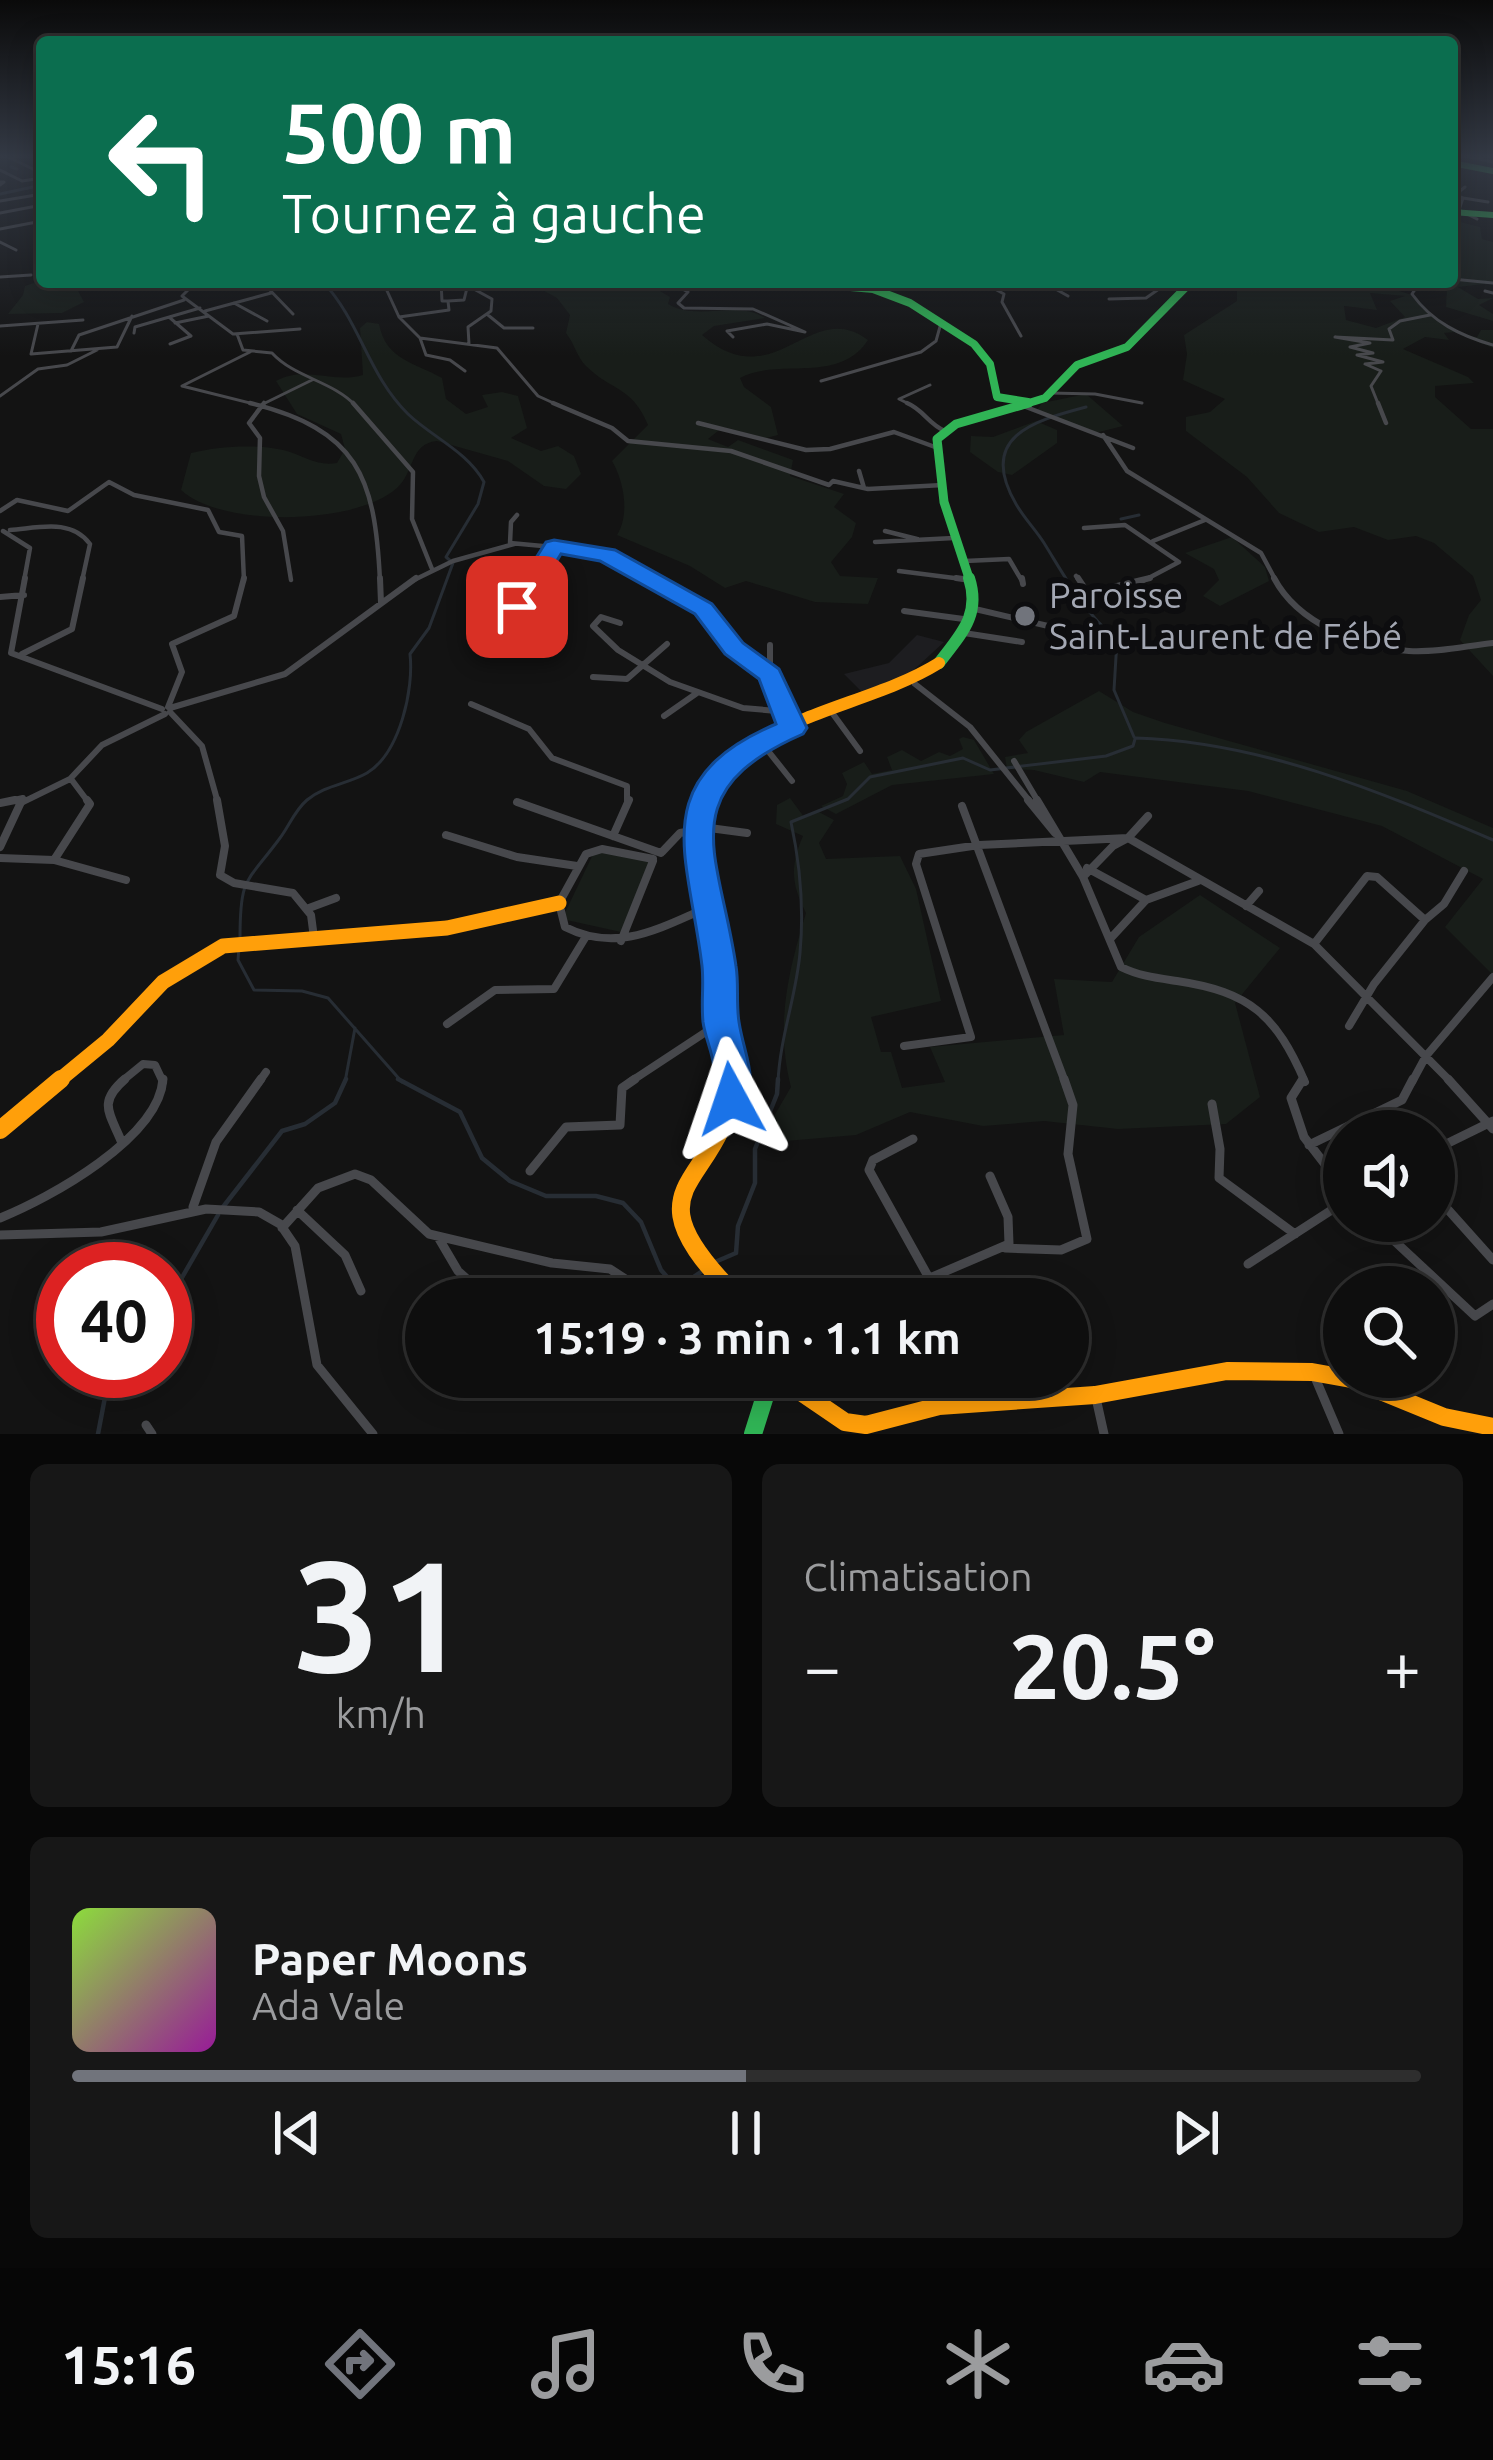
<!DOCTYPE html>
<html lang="fr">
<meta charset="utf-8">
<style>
:root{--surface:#0e0e0e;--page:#171717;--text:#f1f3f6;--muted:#9b9c9e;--line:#2e2e2e;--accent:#71747c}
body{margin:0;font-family:Ubuntu,sans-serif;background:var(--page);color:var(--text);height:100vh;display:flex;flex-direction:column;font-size:45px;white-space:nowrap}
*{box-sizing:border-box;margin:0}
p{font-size:39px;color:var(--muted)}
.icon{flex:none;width:66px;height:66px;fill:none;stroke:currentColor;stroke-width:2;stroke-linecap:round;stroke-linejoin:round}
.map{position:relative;height:1434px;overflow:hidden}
.side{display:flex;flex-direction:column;gap:30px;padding:30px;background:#080808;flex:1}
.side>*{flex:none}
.guide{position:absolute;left:36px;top:36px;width:1422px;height:252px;border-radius:12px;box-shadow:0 6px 30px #0003,0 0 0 3px var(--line);background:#0b6e4f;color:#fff;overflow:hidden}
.fabs{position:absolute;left:1323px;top:1110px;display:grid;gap:24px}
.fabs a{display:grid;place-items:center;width:132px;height:132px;border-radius:50%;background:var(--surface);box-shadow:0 6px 30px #0003,0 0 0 3px var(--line);font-size:60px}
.speed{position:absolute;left:36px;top:1242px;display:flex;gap:24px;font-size:60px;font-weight:700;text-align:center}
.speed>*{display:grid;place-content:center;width:156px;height:156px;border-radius:50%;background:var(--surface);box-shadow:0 6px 30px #0003,0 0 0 3px var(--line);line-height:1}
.speed .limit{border:18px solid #d22;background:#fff;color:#111}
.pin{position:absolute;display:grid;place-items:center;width:102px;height:102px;color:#fff;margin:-51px;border-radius:24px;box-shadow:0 6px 18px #0006}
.me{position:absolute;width:132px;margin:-66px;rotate:355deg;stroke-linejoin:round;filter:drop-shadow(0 0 9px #0008)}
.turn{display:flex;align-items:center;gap:42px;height:252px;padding:0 48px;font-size:54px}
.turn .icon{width:156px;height:156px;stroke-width:2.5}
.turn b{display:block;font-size:84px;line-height:102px}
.big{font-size:90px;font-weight:600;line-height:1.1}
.side .tile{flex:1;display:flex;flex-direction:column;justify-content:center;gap:18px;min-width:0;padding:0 42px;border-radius:18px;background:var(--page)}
.side .dial{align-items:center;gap:0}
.dial b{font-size:156px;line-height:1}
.song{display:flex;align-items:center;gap:36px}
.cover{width:144px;height:144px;border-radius:18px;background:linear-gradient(135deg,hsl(90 70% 55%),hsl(300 70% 35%))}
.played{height:12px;border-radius:6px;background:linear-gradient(90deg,var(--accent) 50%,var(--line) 50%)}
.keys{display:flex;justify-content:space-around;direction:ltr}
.heat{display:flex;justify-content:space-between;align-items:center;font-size:66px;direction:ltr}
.side .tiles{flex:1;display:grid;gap:30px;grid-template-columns:1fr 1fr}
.tile:last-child{grid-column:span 2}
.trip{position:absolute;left:405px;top:1278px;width:684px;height:120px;border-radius:60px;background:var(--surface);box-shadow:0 6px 30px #0003,0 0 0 3px var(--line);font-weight:600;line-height:120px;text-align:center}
.tab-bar{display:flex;height:192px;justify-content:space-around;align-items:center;background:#060606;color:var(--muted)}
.tab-bar .icon{width:84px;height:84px}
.tab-bar .on{color:var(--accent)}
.tab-bar b{font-size:54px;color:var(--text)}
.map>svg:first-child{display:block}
</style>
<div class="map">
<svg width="1493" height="1434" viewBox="0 0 1493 1434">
<rect width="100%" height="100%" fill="#131313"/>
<path fill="#1d1d20" d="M917,635L944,642L906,677L865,695L844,674L889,663Z"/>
<path fill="#181d19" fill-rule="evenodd" d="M1452,220L1480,227L1482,239L1493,242V283L1458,287L1478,299L1493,298L1479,305L1493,314V321L1446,307L1447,287L1439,282H1452Z
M42,280L82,282L76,287L84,302L62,313L8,314L23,295L25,286Z
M528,282H645L670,297L668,304C699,322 737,299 765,318L714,326L702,335C775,399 810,296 868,340C839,385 779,357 740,378L744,387L771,407L778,435L766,438L723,427L708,439L728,447L738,440L793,460L790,476L844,494L834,507L856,523L852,537L831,562L840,576L878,578L868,604L815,602L746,581L725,588L690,566L617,535C630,515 624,481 612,461L648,425C632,386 611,391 586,366C577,357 574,343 566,333L570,315L557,298Z
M1206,282H1368L1416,296C1426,313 1457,335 1477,337L1481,330H1493V348L1454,332L1444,333L1449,340L1425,337L1403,349L1468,377L1474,383L1435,386V397L1471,429H1493V676L1460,640L1469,615L1481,600L1473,576L1434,543L1416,536L1388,540L1354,527L1319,532L1279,513L1247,477L1186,431V417L1210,412L1225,399L1183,380L1187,354L1184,335L1237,301V290ZM1370,293L1405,296L1390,301L1405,317L1376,328L1346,320L1344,306L1377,310Z
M367,322L379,324C386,360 414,362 442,378L446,399L466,414L488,407L482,395L502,392L518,396L527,428L511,438L541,451L558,446L574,456L581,474L566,489L544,486L508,461L437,441C409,444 415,472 397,488C356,525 222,528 181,490L191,453C218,446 262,443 290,452C308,458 317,466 337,463L345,449L341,434L297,414L276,381C305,365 332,384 363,375L360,328Z
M1086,394L1123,426L1095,433L1037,410L1042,403Z
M1036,421L1057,430V443L1012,475L998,472L970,452L971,436L993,437Z
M1232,537L1265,567L1269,581L1220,606L1203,596L1219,580L1214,569L1185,553Z
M1099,691L1133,712L1165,723L1407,791L1493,828V975L1445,927L1483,879L1382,826L1248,791L1100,772L1084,782L1034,770L1007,769L1005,757L1028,753L1019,740L1026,732Z
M963,737L974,740L994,774L892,785L836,814L821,806L843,796L847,784L842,773L864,762L872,774L892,770L887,757L902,750L921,761L939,752L950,756L963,749L959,739Z
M790,798L804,817L817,811L834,820L819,843L826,859L900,856L916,889L941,1001L871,1017L881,1052H891L902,1088L945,1082L930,1047L1064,1035L1054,979L1112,982L1139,937L1200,895L1280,948L1235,1003L1260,1097L1226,1124L1118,1129L1044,1121L983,1126L910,1112L856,1135L786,1141L770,1123L791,1087C775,1026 788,972 806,913C791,884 790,866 803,836L776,824L777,805Z
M596,848L652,860L621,932L562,919Z"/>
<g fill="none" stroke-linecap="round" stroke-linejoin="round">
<path stroke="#272d34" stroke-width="3" d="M11,167L17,169
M0,194L42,185
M1086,407C1033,421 977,437 1016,504C1024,518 1035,529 1044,543C1067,580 1083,611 1117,640L1114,690L1134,737
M1121,519L1139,515
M1136,738C1262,742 1378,791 1493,840
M240,938C240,876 246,884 280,838C289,826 295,810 307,800C325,785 348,784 367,773C400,753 414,689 410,654L429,628L453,563L446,557L478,504L484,482C468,452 432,437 408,414C368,375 360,321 323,282
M239,947L238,960L254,990L302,991L328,998L402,1082
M345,1082L355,1028
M778,1082C780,1037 796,997 800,953C804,910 800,864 791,822L848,799L870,777L963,758L990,770L1106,756L1133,746L1135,739"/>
<path stroke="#272d34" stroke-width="4.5" d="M398,1079L460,1112L482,1158L510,1181L546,1196H596L623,1203L641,1222L661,1270L677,1288L707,1268
M223,1207L282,1131L305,1124L335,1103L346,1079
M715,1262L736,1253L738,1226L755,1183V1149L777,1094L778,1079
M165,1307L218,1215
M98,1434L110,1371"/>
<path stroke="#47484c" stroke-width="3" d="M4,155L35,170
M32,155L42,160
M1460,155L1493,162
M0,170L22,181L42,178
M0,182H4L0,185
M1452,194L1463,198L1459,210L1477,219
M1455,195L1465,187
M1463,198L1488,202
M0,201L42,194
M0,213L42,205
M0,229L42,221
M0,242L16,250
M0,277L31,275
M1452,279L1493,283
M196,282L182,296L233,334L300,329
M383,282L399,317
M461,282L492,299L491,311L468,327L469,344
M669,282L688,292L678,303L684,308L753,309L805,332L767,324L727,331L733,337
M982,282L1004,294L1002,302L1021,336
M1043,282L1068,296
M1142,282L1166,286
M1420,282L1412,294C1432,322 1461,336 1493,345
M263,283L293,314
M195,286L264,282
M1485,291L1493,293
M1109,299L1146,298L1169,282
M448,301L464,300L467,288
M234,303L267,321
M205,311L271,293
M488,315L504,328H533
M169,317L191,336L170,344
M399,317L420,338L497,348L538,396L560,406
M399,317L449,310L448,301H442L441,282
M175,323L209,316
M38,324L31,354L117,347L132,316
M0,326L83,320
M134,333L135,327L200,308
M237,334L243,350L272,353C295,378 333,381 356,406
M420,338L426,355L450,360L465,371
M71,351L79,335L184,300
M250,352L182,386L262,406
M821,381L921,352L936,341L941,323
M1050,393L1095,394L1142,403
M0,396L38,369L67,365L97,350
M259,406L312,380
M913,406L899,399L930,385
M1379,406L1371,386L1381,371L1365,364L1383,362L1357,355L1373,353L1350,347L1370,343L1335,337L1393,340L1389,329L1400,321L1430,315"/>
<path stroke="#47484c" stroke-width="4.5" d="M250,403C358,430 375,476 380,581
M264,403L249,423L260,438L259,476L264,497L283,531L291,580
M353,403L413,472L412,519L432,569
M553,403L612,428L628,441L731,451L829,485L833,481L868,489L943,485
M907,403C924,410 928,424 945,431
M1378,403L1386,423
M1026,407L1133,448
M698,423L806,450L830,449L894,432L935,447
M1103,435L1127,471L1261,553L1276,581
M859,471L864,488
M0,511L17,500L68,511L109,482L134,495L208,510L219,532L242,536L244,581
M517,515L511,522L510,543L597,551L660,581
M1084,528L1125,525L1179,562L1143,581
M10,530C38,528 71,518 90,544L82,581
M3,531L30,548L24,581
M885,531L917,539
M1153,541L1205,520
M875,542L954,538
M965,561L1009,559L1022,581
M899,571L970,580
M1076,576L1080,581
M412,581L453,561L514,544
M533,581L553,548"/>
<path stroke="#47484c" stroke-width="6" d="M25,578L11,653L162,709
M380,578L381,603
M655,578L703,609L734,649L767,671
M956,578L970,580
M1022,578L1023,584
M1078,578L1088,593L1150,578
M1274,578C1298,624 1359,647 1409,651C1435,653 1466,646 1493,643
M0,597L24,595
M975,609L1061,629
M904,611L971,620
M620,623L601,617L593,626L618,650L670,682L743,708L777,711L791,725
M964,633L1022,642
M770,645V666L785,716
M493,648L535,578
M22,654L72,629L83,578
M593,677L627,679L667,644
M915,684L970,727L1031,803
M471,704L529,729L552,758L627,786V803
M168,707L182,672L172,644L234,616L244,578
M170,708L285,674L416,578
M170,712L202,746L218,803
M833,714L860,751
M664,716L697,693
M761,742L792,781
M1014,761L1039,803
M71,779L89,803
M1,803L23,798
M21,803L70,779L102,745L165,714"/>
<path stroke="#47484c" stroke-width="8" d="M217,800L225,846L220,875L234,883L293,893L311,915L314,938
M1028,800L1055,833
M1037,800L1083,877L1121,967C1139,976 1157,978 1177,981C1250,992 1276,1015 1305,1082
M517,802L661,853
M0,803L15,800
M962,806L1065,1082
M702,827L747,833
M446,835L517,857L577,866
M613,836L629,800
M0,847L22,800
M662,852L680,833L698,830
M0,858L54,860L90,804L87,800
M653,859L602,849L586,854L559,903L565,927C616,953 658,929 706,908
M54,860L126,880
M1087,868L1146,900L1198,881
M1083,877L1113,846L1128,838L1314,944L1451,1082
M1246,906L1259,891
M309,908L336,898
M1425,920L1444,904L1464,871
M1110,939L1146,900
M621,941L653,861
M1314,944L1367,876L1377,877L1425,920L1374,984L1349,1026
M447,1024L495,990L554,989L585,938
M904,1046L971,1037L916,864L919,854L979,845L1128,838L1148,816
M121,1082L143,1064L155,1065L163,1082
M259,1082L266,1072
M630,1082L721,1022
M1412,1082L1426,1056L1493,977"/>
<path stroke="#47484c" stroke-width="9" d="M1303,1079L1291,1098L1304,1137L1344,1189
M1448,1079L1493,1129
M1212,1104L1220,1149L1219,1178L1295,1234
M913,1139L873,1160L869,1170L929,1278
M122,1143C110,1113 97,1103 125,1079
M1309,1145L1402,1100L1413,1079
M1434,1150L1493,1121
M530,1171L566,1127L620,1125L622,1088L635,1079
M1434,1194L1493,1260
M193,1207L216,1142L261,1079
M297,1210L345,1255L361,1291
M0,1218C50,1198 159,1138 163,1079
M1373,1221L1475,1316L1493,1304
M282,1228L318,1188L355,1174L371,1180L429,1234L552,1263L610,1269L656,1299
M0,1235L101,1232L206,1209L259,1212L280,1224L295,1246L317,1365L373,1434
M438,1237L458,1271L489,1299
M1005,1248L1061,1250L1087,1239L1068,1154L1073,1105L1064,1079
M1248,1264L1344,1202
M881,1299L1009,1244L1008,1217L990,1176
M1314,1375L1339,1434
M1096,1398L1104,1434
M146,1425L152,1434"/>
<path stroke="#30b455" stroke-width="6" d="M1452,163L1493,171
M1452,212L1493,215"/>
<path stroke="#30b455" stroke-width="8" d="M794,282L873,289L910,303L974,344L990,364L997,397L1028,402
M1019,406L1045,398L1077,365L1127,347L1191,282"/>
<path stroke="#30b455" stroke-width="9" d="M970,581L944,502L937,439L956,424L1029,403"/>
<path stroke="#30b455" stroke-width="12" d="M939,663C961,634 981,615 969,578"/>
<path stroke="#30b455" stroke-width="18" d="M753,1434L771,1377"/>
<path stroke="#ff9f0a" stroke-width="12" d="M702,803C745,714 862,711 939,663"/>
<path stroke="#ff9f0a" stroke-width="15" d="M703,800L696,847L719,966L720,1014L733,1082
M57,1082L108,1040L163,982L223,946L447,928L559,903"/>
<path stroke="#ff9f0a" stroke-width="18" d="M734,1079C723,1192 617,1178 739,1299
M0,1130L61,1079
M779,1377L845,1422L866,1425L939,1406L1095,1395L1227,1371L1312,1372L1351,1379L1444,1417L1493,1427"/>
</g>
<linearGradient id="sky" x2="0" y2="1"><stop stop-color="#0a0a0a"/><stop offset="0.44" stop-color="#333944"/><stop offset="1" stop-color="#333944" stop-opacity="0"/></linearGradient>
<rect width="1493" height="356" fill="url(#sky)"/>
<path fill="#1a73e8" stroke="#114b97" stroke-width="3" d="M554,540L615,550L712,604L743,643L779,669L807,728L803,734C670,792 720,854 736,966C739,984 736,1003 739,1022C744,1055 759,1078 744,1111L731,1116L717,1111C710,1095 717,1083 714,1067C712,1051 705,1037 703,1022C701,1003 704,984 702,966C689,856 644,780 776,724L759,679L725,654L695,614L600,561L561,554L526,612H509L505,607L546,542Z"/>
<circle fill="#71747c" stroke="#0d0d0f" stroke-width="4.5" cx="1025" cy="616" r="12"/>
<g text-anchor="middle" stroke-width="12" stroke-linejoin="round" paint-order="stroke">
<g font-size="36" fill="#a4a8b4" stroke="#0d0d0f" text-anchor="start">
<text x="1049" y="608">Paroisse<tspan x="1049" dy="41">Saint-Laurent de Fébé</tspan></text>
</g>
</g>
</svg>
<div class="fabs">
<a><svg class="icon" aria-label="sound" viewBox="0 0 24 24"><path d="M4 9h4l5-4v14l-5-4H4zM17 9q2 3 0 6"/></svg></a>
<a><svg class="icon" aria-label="search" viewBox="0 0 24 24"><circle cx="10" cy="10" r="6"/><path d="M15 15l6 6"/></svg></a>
</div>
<div class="speed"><div class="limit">40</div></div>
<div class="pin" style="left:517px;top:607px;background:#d93025"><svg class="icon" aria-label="arrive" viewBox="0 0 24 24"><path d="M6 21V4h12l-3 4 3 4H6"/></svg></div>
<svg class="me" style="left:731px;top:1099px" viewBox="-20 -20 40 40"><path d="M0-17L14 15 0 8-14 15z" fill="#1a73e8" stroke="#fff" stroke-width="4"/></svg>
<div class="trip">15:19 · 3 min · 1.1 km</div>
<div class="guide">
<div class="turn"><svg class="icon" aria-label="left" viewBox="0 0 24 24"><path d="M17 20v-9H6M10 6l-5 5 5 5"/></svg><div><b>500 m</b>Tournez à gauche</div></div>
</div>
</div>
<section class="side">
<div class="tiles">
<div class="tile dial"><b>31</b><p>km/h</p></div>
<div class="tile"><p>Climatisation</p>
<div class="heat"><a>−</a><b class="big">20.5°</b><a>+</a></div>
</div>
<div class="tile">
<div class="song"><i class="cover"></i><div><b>Paper Moons</b><p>Ada Vale</p></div></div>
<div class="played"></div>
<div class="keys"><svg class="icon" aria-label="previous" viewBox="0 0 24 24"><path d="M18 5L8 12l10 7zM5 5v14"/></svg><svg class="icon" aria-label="pause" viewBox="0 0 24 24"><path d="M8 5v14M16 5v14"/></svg><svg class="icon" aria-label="next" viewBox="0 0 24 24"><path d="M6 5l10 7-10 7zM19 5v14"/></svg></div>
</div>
</div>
</section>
<nav class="tab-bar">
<b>15:16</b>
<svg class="icon on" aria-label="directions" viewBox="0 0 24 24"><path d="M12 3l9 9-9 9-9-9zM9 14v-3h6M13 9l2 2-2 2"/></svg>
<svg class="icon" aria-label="music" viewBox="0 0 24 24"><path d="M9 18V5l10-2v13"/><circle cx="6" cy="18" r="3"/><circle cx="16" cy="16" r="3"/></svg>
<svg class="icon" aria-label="phone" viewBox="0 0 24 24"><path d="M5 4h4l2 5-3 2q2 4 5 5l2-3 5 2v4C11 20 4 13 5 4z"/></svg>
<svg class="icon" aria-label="climate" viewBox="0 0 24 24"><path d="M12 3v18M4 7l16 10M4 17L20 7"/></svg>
<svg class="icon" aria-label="car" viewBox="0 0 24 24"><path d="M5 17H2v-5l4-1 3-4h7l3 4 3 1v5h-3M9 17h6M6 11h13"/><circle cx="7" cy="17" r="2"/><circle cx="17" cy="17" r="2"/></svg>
<svg class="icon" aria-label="filters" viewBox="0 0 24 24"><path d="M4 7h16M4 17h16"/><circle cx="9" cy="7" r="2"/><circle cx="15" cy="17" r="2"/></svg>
</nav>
